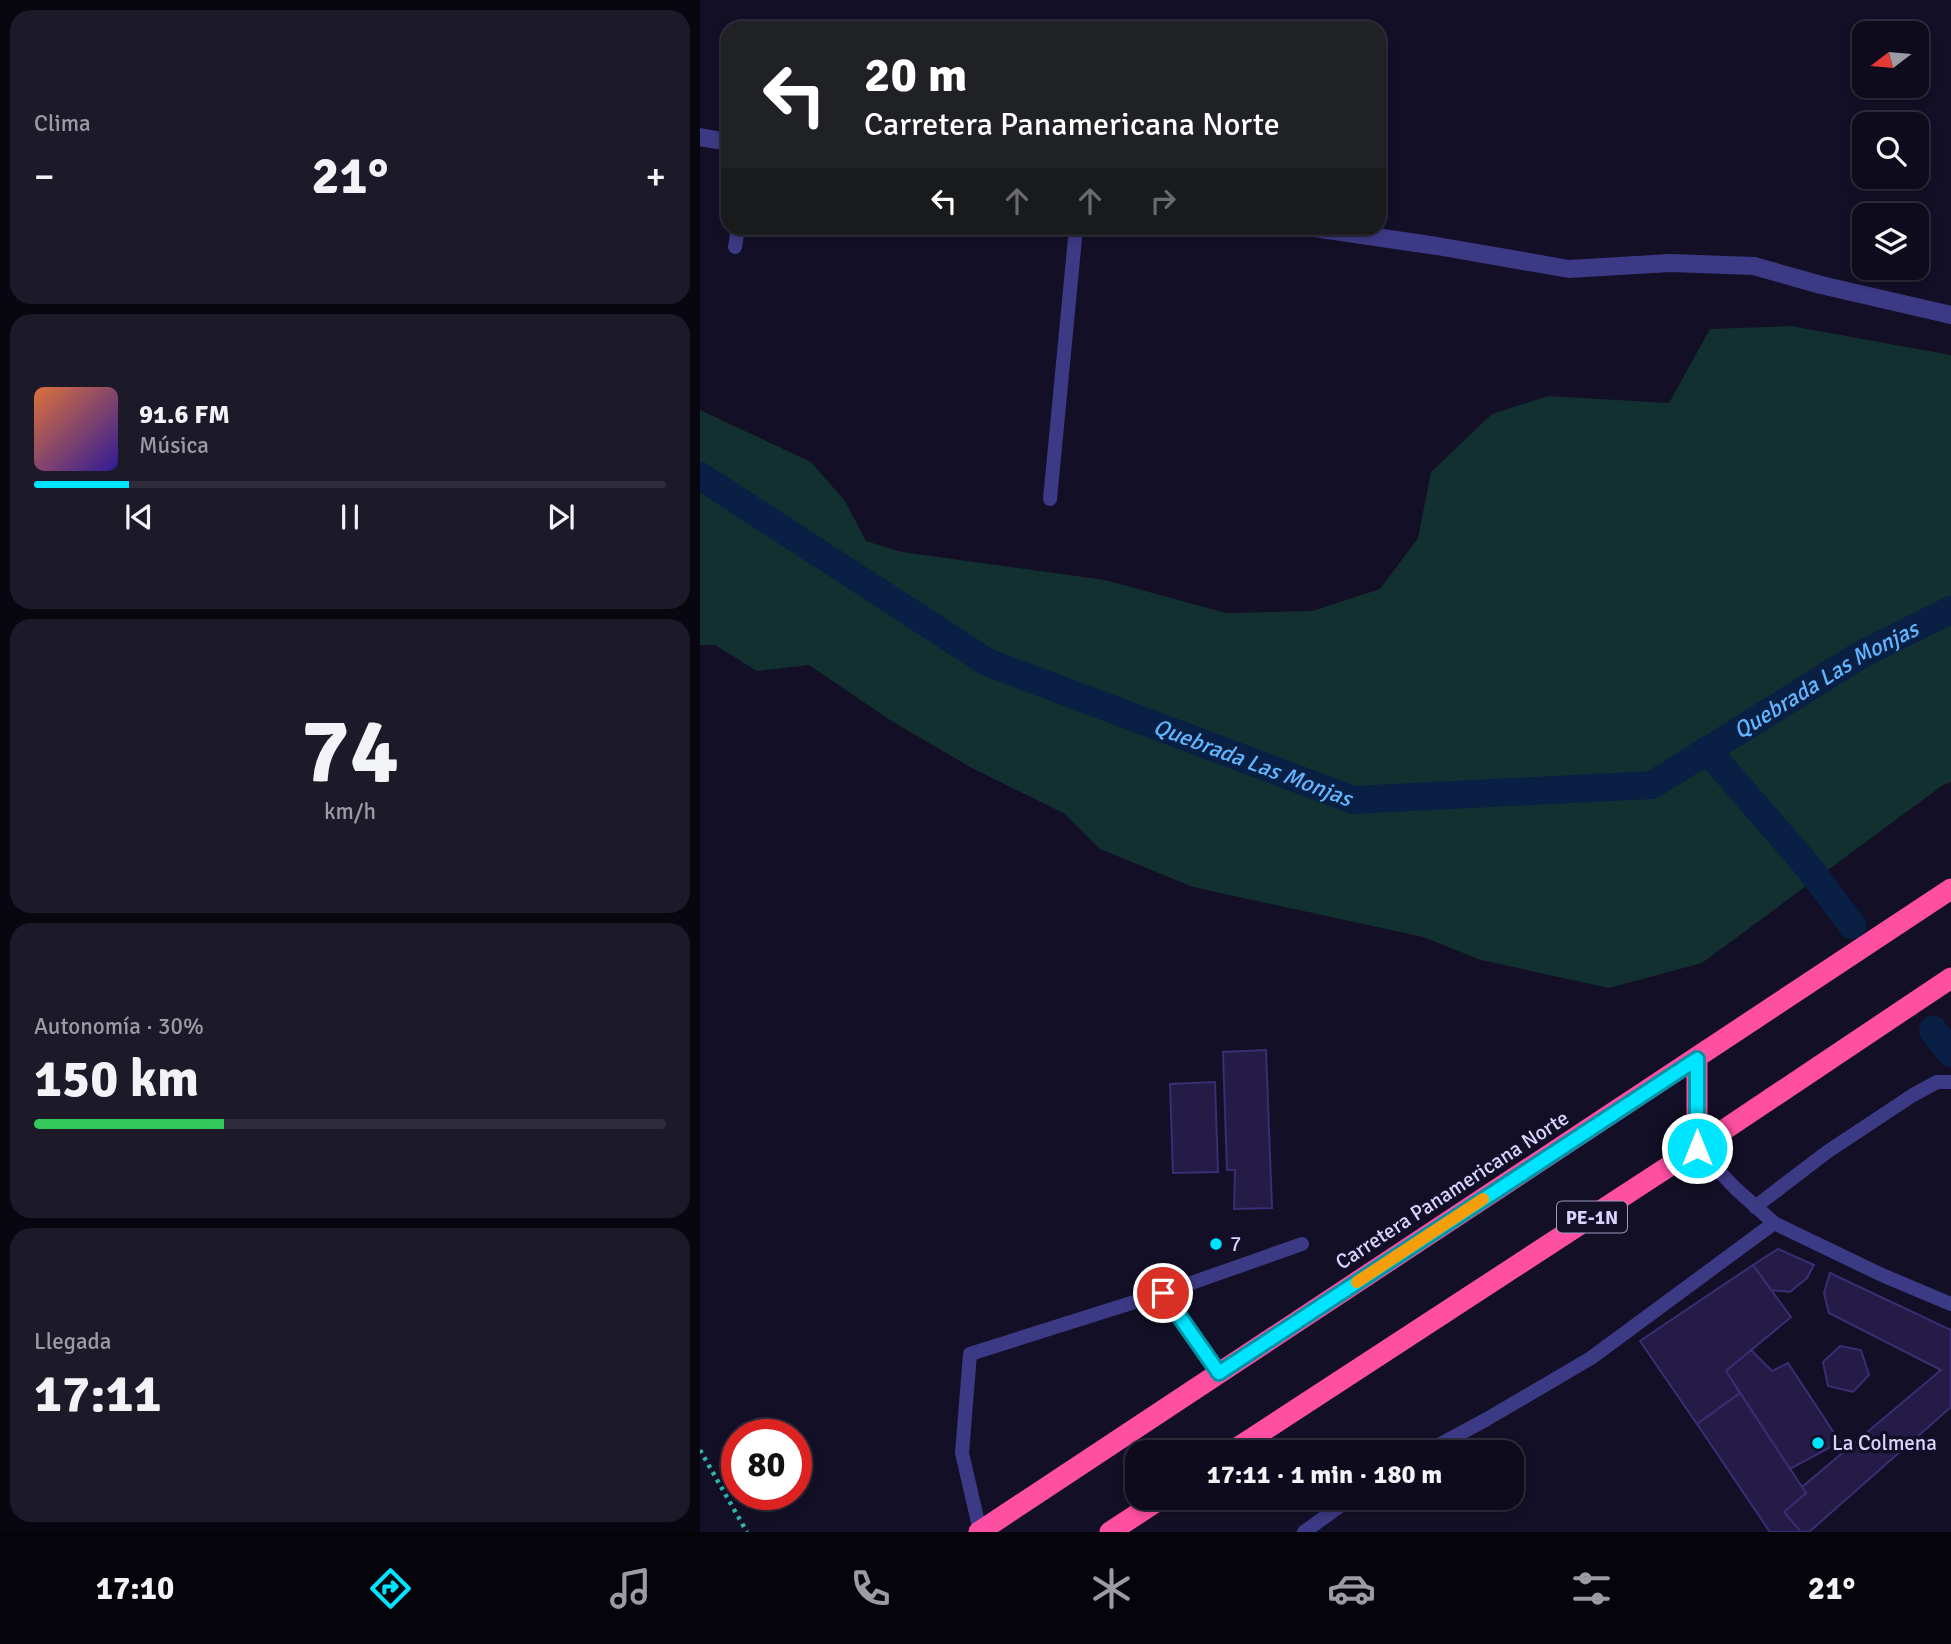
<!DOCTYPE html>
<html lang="es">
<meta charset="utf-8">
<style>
:root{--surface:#0e0b1c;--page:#1c1929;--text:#f1f3f6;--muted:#9b9ba3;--line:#2e2b3b;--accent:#00e5ff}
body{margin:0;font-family:Signika,sans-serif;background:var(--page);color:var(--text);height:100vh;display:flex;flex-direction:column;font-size:26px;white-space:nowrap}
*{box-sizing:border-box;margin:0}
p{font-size:23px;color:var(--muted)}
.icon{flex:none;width:38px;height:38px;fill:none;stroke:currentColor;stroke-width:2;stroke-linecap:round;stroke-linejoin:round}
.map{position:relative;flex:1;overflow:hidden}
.side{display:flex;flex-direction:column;gap:10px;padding:10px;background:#08060f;width:700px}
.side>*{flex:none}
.hud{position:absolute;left:21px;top:21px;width:665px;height:214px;border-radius:21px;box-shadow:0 4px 10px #0003,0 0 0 2px var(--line);background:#202124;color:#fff;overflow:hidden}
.needle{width:46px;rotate:254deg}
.tools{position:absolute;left:1152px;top:21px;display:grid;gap:14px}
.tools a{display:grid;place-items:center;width:77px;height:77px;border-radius:14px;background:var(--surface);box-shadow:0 4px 10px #0003,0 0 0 2px var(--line);font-size:35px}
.speed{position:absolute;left:21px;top:1419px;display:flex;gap:14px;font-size:35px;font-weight:700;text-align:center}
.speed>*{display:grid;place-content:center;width:91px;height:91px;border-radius:50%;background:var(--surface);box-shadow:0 4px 10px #0003,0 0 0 2px var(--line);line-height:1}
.speed .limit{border:10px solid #d22;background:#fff;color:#111}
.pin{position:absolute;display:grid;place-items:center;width:60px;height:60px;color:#fff;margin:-30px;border:4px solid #fff;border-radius:50%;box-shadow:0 2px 7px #0007}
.me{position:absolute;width:77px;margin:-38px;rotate:0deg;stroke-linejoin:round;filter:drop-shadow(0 0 5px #0008)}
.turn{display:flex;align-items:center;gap:24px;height:147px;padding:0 28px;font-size:32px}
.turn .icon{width:91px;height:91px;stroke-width:2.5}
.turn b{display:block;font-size:49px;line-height:60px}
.lanes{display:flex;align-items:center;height:66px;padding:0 28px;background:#0003;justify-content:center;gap:35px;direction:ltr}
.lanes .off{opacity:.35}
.big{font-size:52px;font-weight:800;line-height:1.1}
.side .tile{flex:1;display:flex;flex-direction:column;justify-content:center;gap:10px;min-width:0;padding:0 24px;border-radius:21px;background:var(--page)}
.side .dial{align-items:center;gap:0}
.dial b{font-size:91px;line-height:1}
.song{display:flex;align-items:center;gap:21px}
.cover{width:84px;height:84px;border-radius:10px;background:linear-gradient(135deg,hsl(20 70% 55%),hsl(250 70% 35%))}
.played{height:7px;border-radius:4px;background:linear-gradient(90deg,var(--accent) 15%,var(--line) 15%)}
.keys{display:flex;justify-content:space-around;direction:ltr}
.heat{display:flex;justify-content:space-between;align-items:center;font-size:38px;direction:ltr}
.charge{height:10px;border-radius:5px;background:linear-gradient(90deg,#34c759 30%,var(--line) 0)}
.trip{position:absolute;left:425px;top:1440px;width:399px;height:70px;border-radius:21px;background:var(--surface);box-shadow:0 4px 10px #0003,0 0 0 2px var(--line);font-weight:800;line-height:70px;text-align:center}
.menu{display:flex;height:112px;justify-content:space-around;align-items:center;background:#06040b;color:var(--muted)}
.menu .icon{width:49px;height:49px}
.menu .selected{color:var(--accent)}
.menu b{font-size:32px;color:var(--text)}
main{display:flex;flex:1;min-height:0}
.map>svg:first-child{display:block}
</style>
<main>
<section class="side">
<div class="tile"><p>Clima</p>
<div class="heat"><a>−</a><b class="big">21°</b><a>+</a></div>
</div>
<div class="tile">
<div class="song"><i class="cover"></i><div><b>91.6 FM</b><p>Música</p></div></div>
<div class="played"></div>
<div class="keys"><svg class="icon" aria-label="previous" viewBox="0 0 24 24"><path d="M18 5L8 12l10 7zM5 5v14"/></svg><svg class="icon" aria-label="pause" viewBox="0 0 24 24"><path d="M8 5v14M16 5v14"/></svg><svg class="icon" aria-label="next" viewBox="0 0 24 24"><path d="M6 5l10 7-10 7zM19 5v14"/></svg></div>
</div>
<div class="tile dial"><b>74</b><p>km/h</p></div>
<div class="tile"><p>Autonomía · 30%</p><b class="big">150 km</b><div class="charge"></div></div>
<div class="tile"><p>Llegada</p><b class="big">17:11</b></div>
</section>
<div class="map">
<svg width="1251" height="1532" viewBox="0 0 1251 1532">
<rect width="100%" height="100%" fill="#130f26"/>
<path fill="#12302f" d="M1091,326L1251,355V782L1243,785L1002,963L909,988L781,960L723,937L493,887L400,849L365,814L270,767L190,720L109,665L57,671L15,645H0V410L111,462L145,501L166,541L202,552L405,580L526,613L612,611L680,589L718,538L731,472L792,414L848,396L969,403L1010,329Z"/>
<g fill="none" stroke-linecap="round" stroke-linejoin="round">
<g stroke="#0a1f44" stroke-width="28">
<path id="s1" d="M0,476L287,662L653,800L952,785L1162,654L1251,610"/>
<path d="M1007,750L1106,864L1152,925"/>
<path d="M1233,1030L1251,1053"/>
</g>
</g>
<path fill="#241b47" stroke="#3b2d73" stroke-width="2" d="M566,1050L572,1208L534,1209L535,1170H527L523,1052Z
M515,1082L518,1172L473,1173L470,1084Z
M1078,1249L1114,1265L1107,1278L1090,1292L1071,1290L1053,1265Z
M1053,1265L1091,1317L1026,1371L1040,1393L997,1424L940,1341Z
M1130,1273L1251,1330V1407L1109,1532H1101L1084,1512L1106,1493L1102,1487L1241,1370L1129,1313L1124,1293Z
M1140,1346L1161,1350L1169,1375L1153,1392L1128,1386L1123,1362Z
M1051,1350L1072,1371L1088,1363L1140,1442L1090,1469L1026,1371Z
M1040,1393L1106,1493L1084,1512L1101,1532H1070L997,1424Z"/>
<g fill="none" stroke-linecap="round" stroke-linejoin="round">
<path stroke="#2fb8b0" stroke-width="4.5" stroke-dasharray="3.5 5" stroke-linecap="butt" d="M0,1450L47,1532"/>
<path stroke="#3d3a85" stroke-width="14" d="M35,247L38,228
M350,499L376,228
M997,1148L1035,1188L1074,1223L1182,1275L1251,1304
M1055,1207L1127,1152L1213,1095L1237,1082H1251
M463,1293L518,1373
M726,1452L787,1419L891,1358L1074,1223
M280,1531L262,1453L270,1354L463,1293L602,1244
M604,1532L651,1498"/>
<path stroke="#3d3a85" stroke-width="18" d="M0,137L28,142
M614,228L737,246L869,269L970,263L1054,266L1121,285L1251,315"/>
<path stroke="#ff4fa3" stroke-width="21" d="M997,1059V1148
M531,1452L997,1148L1251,978
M279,1532L1251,889
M410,1532L462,1498"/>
</g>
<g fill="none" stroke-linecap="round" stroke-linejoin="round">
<g stroke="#0095a6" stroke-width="18">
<path id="route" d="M463,1293L519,1373L997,1059V1148"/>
</g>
<use href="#route" stroke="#00e5ff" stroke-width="12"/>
<path stroke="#f59e0b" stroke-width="12" d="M657,1282L783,1199"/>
</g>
<g fill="#00e5ff" stroke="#130f26" stroke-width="2.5">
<circle cx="516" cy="1244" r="7"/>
<circle cx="1118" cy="1443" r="7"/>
</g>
<g text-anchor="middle" stroke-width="7" stroke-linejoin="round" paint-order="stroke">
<rect fill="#130f26" stroke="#9e99be" stroke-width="2" x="857" y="1201.5" width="70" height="31" rx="5"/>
<g font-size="19" font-weight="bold" fill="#d9d4ff">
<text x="892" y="1224">PE-1N</text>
</g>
<g font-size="21" fill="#d9d4ff" stroke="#130f26">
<text transform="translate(752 1190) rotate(-33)" y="7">Carretera Panamericana Norte</text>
</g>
<g font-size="21" fill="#d9d4ff" stroke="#130f26" text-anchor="start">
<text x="530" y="1251">7</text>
<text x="1132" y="1450">La Colmena</text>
</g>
<g font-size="23" font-style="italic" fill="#62b6ff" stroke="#130f26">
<text dy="8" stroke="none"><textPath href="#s1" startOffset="1236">Quebrada Las Monjas</textPath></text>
<text dy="8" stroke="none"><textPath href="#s1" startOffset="626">Quebrada Las Monjas</textPath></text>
</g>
</g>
</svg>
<div class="tools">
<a><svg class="needle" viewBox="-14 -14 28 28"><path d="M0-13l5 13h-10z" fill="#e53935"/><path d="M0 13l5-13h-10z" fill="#9b9ba3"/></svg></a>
<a><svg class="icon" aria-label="search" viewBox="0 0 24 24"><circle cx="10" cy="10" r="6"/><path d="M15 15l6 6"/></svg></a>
<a><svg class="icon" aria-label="layers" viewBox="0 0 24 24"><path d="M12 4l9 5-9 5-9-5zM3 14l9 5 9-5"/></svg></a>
</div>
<div class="speed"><div class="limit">80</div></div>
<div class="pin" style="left:463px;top:1293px;background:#d93025"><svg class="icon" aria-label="arrive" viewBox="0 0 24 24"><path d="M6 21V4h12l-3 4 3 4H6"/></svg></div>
<svg class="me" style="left:997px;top:1148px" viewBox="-20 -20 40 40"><circle r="17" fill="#00e5ff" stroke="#fff" stroke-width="3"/><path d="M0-11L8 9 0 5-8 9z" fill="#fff"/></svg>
<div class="trip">17:11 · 1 min · 180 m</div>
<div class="hud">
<div class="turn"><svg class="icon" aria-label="left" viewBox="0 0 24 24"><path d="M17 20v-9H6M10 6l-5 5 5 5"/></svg><div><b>20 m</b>Carretera Panamericana Norte</div></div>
<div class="lanes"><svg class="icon" aria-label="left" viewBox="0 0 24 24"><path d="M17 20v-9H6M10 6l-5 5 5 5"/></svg><svg class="icon off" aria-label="ahead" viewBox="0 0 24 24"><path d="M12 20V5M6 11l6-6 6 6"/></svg><svg class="icon off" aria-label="ahead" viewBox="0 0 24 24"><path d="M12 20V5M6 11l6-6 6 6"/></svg><svg class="icon off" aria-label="right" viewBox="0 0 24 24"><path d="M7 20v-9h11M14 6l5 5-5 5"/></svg></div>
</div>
</div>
</main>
<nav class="menu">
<b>17:10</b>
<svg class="icon selected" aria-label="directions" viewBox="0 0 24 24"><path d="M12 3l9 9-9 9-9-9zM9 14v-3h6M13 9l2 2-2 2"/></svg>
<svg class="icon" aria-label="music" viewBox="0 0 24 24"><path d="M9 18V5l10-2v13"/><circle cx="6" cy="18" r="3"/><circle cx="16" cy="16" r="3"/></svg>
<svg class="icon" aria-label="phone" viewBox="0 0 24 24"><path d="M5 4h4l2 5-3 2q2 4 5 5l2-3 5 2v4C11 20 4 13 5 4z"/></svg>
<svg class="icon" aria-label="climate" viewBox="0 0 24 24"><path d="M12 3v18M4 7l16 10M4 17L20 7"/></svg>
<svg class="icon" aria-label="car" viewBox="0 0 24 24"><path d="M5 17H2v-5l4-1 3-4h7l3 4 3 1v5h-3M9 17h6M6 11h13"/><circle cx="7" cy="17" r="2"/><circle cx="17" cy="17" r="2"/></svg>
<svg class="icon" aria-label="filters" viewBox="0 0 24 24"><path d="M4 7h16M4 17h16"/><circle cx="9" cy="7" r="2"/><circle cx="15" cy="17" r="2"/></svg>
<b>21°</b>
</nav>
